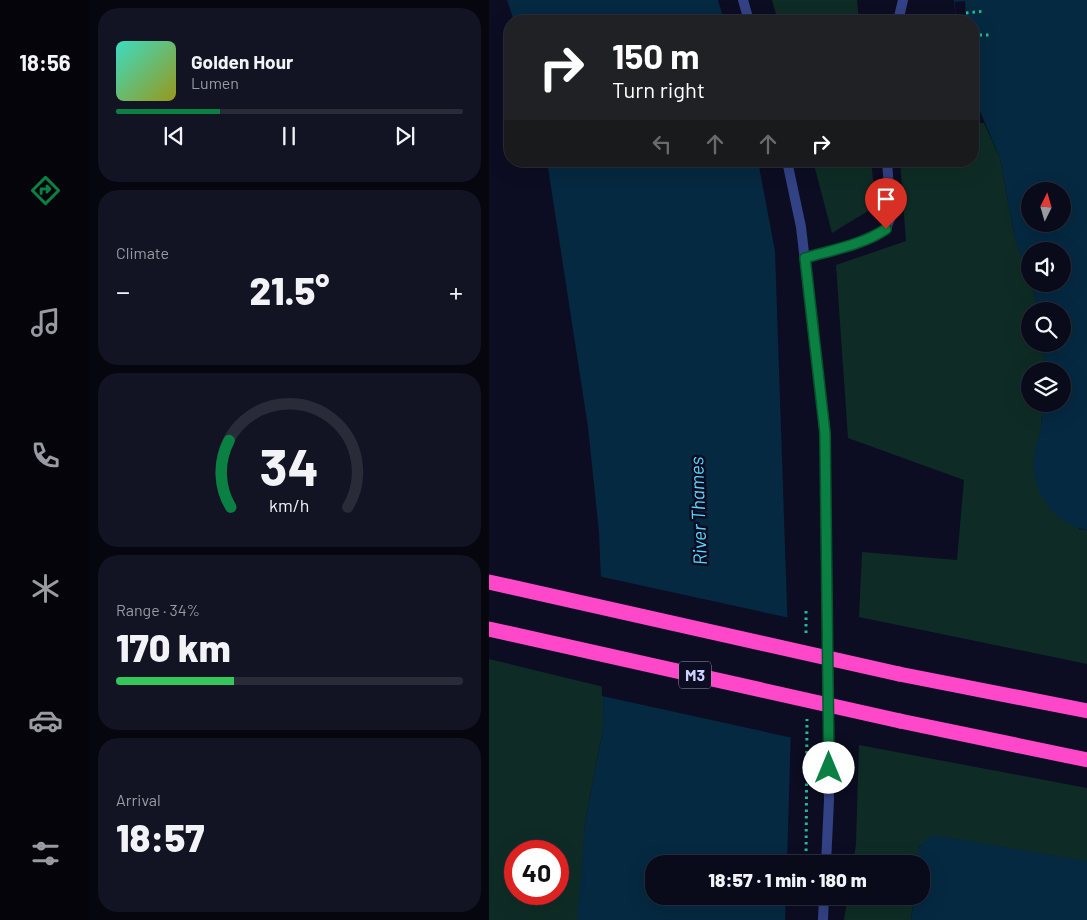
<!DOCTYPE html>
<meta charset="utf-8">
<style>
:root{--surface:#090a1a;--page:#121323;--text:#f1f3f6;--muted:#999aa2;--line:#292b39;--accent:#0b8043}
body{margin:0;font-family:Barlow,sans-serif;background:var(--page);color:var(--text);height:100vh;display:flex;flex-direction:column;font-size:19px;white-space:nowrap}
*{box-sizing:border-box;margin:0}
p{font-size:16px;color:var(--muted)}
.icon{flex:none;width:28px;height:28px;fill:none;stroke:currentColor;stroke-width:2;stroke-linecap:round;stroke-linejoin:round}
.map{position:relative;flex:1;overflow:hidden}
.details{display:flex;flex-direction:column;gap:8px;padding:8px;background:#05060e;width:399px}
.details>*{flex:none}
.guide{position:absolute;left:15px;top:15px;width:475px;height:152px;border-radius:20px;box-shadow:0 5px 20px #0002,0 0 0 1px var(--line);background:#202124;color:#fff;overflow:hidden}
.needle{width:32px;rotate:5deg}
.buttons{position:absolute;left:532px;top:182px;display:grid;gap:10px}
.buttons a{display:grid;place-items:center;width:50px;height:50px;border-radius:50%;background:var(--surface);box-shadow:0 5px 20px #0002,0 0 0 1px var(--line);font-size:25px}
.speed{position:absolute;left:15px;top:840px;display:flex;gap:10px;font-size:25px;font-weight:700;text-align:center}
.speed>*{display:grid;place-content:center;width:65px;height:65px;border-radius:50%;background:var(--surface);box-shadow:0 5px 20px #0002,0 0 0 1px var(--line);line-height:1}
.speed .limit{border:8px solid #d22;background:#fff;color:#111}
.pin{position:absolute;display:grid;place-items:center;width:42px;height:42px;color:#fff;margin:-51px -21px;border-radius:50% 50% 50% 0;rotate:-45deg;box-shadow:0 0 5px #0007}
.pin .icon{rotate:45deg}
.me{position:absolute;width:55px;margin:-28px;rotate:0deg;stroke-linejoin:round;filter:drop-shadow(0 0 4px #0008)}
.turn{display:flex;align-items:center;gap:18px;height:105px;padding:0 25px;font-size:22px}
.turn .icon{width:65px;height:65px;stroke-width:2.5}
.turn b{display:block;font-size:35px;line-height:42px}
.lanes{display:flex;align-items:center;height:48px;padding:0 25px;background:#0003;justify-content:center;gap:25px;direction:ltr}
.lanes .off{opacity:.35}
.big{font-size:38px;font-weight:800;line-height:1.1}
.details .tile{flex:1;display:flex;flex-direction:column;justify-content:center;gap:8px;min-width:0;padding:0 18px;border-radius:20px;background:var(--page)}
.details .dial{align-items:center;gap:0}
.dial svg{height:130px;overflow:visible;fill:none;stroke:var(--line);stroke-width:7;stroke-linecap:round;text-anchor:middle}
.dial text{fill:var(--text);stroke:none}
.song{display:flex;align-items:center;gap:15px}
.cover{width:60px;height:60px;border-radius:8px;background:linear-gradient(135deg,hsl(170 70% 55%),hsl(60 70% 35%))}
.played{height:5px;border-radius:2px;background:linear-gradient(90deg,var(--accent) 30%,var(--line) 30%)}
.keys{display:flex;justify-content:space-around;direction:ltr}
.heat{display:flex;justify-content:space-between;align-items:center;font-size:28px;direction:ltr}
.charge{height:8px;border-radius:4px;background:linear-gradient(90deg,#34c759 34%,var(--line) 0)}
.trip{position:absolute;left:156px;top:855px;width:285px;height:50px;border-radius:20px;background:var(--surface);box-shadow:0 5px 20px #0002,0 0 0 1px var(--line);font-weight:800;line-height:50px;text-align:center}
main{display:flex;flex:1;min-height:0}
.tab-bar{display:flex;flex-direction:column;width:90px;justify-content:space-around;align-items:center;background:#04040a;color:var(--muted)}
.tab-bar .icon{width:35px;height:35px}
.tab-bar .active{color:var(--accent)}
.tab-bar b{font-size:22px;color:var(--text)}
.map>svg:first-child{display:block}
</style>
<main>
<nav class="tab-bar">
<b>18:56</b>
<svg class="icon active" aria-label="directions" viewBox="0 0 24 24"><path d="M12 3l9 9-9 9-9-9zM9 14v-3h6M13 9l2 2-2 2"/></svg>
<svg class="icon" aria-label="music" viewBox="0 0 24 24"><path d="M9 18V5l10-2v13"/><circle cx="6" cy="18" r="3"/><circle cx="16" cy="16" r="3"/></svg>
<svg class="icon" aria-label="phone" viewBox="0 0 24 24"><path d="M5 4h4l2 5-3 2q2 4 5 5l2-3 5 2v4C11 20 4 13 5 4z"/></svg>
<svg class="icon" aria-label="climate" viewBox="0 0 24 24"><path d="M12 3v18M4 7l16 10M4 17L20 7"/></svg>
<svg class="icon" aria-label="car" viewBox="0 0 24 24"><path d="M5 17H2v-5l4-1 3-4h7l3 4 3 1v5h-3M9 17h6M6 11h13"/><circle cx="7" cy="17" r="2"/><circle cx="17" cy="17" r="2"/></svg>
<svg class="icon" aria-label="filters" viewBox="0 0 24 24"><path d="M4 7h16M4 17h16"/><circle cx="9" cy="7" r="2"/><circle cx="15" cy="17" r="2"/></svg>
</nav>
<section class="details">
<div class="tile">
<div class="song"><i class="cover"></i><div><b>Golden Hour</b><p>Lumen</p></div></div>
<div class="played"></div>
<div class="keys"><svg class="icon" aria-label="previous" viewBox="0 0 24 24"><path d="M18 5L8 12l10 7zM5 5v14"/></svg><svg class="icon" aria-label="pause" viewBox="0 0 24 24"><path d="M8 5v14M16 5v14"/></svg><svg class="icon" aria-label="next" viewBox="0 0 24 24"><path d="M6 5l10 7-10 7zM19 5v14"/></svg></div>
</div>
<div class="tile"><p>Climate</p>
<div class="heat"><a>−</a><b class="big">21.5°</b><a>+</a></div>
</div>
<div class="tile dial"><svg viewBox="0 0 100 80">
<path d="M14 69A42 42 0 1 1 86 69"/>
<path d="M14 69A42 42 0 0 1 13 28" stroke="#0b8043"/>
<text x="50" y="56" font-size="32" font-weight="700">34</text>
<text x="50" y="72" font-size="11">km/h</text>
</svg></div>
<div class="tile"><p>Range · 34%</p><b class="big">170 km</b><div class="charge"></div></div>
<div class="tile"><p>Arrival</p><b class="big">18:57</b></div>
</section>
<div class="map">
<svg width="599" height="920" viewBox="0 0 599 920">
<rect width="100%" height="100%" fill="#0c0d22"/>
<path fill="#0e2c25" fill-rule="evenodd" d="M283,0H368L370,21H289Z
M484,123H495L511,158L526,238L536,265L550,310L541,311V344H554L556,371H541V404H554L552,428L590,529L598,530V664L370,617L373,552L468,560L475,480L359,438L347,265L417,241L411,161H484Z
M324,161H382L387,206L343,233Z
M0,659L115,687L114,729L96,823L90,920H0ZM26,851H69V894H26Z
M370,745L598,788V862L431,845L428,864H364L367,844Z
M359,896H425L422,920H355Z"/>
<path fill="#052941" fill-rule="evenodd" d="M18,0H229L235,21H25Z
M465,0H598V530C565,525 542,492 545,458C546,448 550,438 552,427C553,420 553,412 554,404H574V371H556L554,344H574V311H550L542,284H574V251H541V282L526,238L511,158L484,95V21H467ZM541,191H574V224H541Z
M58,161H269L286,251L302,725L298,864H165V896H297L296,920H88L96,823L114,729L115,652L110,532L99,427Z
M445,835L598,861V920H422L425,896H432V864H428C430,847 429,842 445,835Z"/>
<path fill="#0c0d22" d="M476,1L477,21H467L466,2Z
M109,576L301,618L304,738L113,696Z"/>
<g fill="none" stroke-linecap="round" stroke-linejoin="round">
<path stroke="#24bb90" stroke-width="3" stroke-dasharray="2.5 4" stroke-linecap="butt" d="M477,13L496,11
M484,35H500
M317,611V635
M317,864L318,719"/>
<path stroke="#334285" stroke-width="10" d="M409,21L414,0
M316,258L364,245L387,236L397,229L402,216L398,161"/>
<path stroke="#334285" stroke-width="10" d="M254,0L260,21
M298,161L312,227L336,433L340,800L337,864
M334,920L335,896"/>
<path stroke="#ff48c9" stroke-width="15" d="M410,674L599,711
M411,721L599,760"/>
<path stroke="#ff48c9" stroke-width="15" d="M0,582L410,674
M0,629L411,721"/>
</g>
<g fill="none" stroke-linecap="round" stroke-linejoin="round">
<g stroke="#07532c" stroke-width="12">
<path id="route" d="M340,768L336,433L316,258C343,250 373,245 397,229"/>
</g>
<use href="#route" stroke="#0b8043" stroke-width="9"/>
</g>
<g text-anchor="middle" stroke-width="5" stroke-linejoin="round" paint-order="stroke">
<rect fill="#0c0d22" stroke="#9397bd" stroke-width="1" x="190" y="661.5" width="32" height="27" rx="4"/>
<g font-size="16" font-weight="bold" fill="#cdd2ff">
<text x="206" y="681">M3</text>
</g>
<g font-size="19" font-style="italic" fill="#5bd8ff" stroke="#0c0d22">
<text transform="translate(209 511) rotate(-92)" y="7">River Thames</text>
</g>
</g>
</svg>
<div class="buttons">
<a><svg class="needle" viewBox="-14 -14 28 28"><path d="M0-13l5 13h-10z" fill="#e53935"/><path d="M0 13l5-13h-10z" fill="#999aa2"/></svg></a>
<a><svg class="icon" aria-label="sound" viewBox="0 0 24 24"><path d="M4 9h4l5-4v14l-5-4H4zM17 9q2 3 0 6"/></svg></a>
<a><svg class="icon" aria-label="search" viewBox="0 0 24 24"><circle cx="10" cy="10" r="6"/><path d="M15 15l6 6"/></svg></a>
<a><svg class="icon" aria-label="layers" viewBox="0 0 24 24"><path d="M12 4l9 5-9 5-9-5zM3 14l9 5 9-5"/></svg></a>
</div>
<div class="speed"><div class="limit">40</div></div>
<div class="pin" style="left:397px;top:229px;background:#d93025"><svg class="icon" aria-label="arrive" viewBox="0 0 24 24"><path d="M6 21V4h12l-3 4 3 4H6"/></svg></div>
<svg class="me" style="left:340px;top:768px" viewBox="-20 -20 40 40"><circle r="19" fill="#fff"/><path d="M0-13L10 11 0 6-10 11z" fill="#0b8043"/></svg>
<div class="trip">18:57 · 1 min · 180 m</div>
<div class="guide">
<div class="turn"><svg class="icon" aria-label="right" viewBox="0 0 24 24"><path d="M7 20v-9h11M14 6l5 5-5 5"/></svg><div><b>150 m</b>Turn right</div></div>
<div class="lanes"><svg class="icon off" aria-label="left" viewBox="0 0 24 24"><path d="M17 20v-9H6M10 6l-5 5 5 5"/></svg><svg class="icon off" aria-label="ahead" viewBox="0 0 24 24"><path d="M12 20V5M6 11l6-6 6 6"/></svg><svg class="icon off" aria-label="ahead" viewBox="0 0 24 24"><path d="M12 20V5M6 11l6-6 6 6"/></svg><svg class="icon" aria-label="right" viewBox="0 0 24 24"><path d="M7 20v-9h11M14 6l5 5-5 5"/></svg></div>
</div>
</div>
</main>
